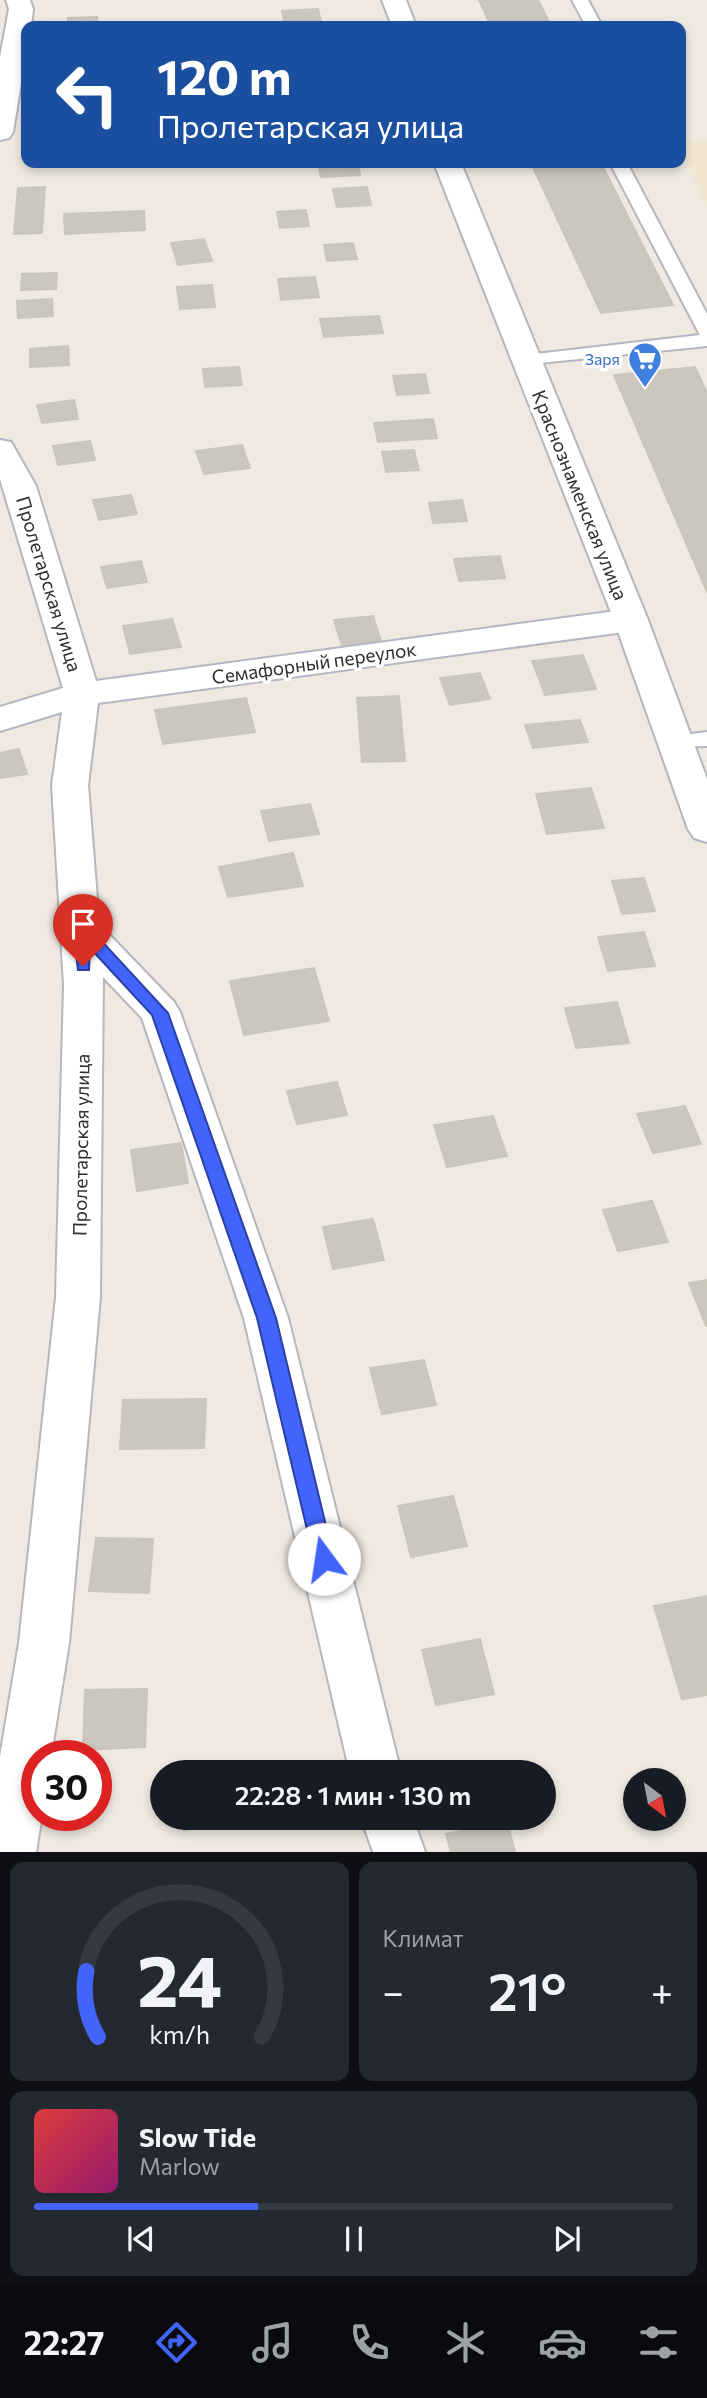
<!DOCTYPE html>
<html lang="ru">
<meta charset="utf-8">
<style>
:root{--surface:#171b24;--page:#242831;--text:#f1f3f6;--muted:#9ea1a6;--line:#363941;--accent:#4264fb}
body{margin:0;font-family:Commissioner,sans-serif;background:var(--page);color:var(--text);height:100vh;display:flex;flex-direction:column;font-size:26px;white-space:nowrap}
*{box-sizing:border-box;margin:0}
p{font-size:23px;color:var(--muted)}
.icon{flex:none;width:38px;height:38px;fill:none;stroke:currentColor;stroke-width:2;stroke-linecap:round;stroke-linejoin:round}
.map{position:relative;height:1852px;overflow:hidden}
.sheet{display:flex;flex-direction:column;gap:10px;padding:10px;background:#0d0f14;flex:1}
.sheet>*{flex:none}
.top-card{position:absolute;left:21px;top:21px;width:665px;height:147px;border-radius:14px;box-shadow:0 4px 10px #0003;background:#1a4fa0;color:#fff;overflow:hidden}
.needle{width:46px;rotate:148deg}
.tools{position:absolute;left:623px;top:1768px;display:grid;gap:14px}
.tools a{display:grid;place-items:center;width:63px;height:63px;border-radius:50%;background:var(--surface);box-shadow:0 4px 10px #0003;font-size:35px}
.speed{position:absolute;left:21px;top:1740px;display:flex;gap:14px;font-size:35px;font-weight:700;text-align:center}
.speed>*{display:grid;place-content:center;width:91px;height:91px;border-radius:50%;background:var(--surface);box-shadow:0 4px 10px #0003;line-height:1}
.speed .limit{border:10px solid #d22;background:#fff;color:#111}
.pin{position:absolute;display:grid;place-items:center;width:60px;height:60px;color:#fff;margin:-72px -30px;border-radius:50% 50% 50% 0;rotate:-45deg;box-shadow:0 0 7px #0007}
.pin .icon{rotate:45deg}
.me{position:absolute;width:77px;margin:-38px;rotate:346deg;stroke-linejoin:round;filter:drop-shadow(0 0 5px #0008)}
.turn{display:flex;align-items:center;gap:24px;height:147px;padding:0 21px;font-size:32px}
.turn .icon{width:91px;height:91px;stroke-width:2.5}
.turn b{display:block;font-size:49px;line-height:60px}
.big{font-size:52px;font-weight:600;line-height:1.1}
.sheet .tile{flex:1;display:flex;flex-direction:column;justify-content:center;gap:10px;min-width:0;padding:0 24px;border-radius:14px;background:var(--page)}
.sheet .dial{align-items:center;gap:0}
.dial svg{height:182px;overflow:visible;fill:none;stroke:var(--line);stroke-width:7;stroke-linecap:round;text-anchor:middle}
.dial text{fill:var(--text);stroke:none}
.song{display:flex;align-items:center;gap:21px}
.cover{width:84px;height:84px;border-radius:10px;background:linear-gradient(135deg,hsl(0 70% 55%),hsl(320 70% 35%))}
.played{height:7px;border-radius:4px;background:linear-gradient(90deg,var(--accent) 35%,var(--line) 35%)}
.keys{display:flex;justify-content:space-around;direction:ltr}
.heat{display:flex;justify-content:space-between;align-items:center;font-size:38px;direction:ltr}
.sheet .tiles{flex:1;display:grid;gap:10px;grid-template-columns:1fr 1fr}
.tile:last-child{grid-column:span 2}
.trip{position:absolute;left:150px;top:1760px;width:406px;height:70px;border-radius:35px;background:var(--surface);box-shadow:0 4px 10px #0003;font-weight:600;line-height:70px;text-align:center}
.tabs{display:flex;height:112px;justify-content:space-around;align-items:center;background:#090b0e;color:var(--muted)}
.tabs .icon{width:49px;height:49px}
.tabs .current{color:var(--accent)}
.tabs b{font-size:32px;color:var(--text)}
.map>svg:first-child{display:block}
</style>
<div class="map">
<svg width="707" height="1852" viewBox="0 0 707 1852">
<rect width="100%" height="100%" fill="#efe9e1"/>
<path fill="#f0e6d1" d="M707,140V208L681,150V142Z"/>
<path fill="#cbc7bf" stroke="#cbc5ba" stroke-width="2" d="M479,0H538L551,26H491Z
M318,9L322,26H285L282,11Z
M97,17L98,26H68V18Z
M318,163H358L360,175L321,177Z
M531,163H601L673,305L601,313Z
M45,187L42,233L14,234L18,188Z
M367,187L371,205L337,207L333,189Z
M306,210L309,226L280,228L277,212Z
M144,211L145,230L65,234L64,214Z
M204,239L212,261L178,265L171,243Z
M353,243L357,259L327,261L324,245Z
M57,273L56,289L21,290L22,274Z
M315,277L319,297L281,300L278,279Z
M212,285L215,307L180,309L177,287Z
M52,299L53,316L18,318L17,301Z
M379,316L383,333L324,337L320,319Z
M68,346L69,365L30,367V349Z
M239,367L242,385L205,387L203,369Z
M695,367L707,393V592L614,375Z
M425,374L429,393L397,395L393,376Z
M74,400L78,419L42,423L37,405Z
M433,419L437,438L378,442L374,423Z
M90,441L95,460L58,465L53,446Z
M242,445L250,468L204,474L196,451Z
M414,450L419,470L386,472L382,452Z
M131,495L137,514L99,520L93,500Z
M462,500L467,521L433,523L429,503Z
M500,556L505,578L459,581L454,559Z
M141,561L147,582L107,588L101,567Z
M373,616L381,641L342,646L334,620Z
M172,619L181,647L130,654L123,626Z
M583,655L596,689L545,695L532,661Z
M480,673L490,699L450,705L440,678Z
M399,696L405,761L362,762L357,698Z
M246,698L255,732L163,744L155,710Z
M580,720L588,742L533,748L525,725Z
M19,749L27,774L0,778V753Z
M591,788L604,828L547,834L536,794Z
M310,804L319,834L269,841L261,811Z
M293,853L303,886L228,897L219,867Z
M644,878L655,911L622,914L612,881Z
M644,932L655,966L608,971L598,937Z
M314,968L329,1021L244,1035L230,981Z
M617,1002L629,1043L576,1048L565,1008Z
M337,1082L347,1115L297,1124L287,1091Z
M685,1106L701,1144L653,1153L637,1114Z
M493,1116L507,1156L447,1167L434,1125Z
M181,1143L188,1183L137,1191L131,1150Z
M652,1201L668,1242L618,1251L603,1210Z
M373,1219L384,1260L333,1269L323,1227Z
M707,1280V1326H706L689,1283Z
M424,1360L436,1405L382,1414L370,1368Z
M206,1399L204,1448L120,1449L123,1400Z
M453,1496L467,1546L411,1557L398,1506Z
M96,1538L153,1539L149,1593L89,1591Z
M707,1596V1695L682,1699L654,1606Z
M480,1639L494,1694L436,1705L422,1650Z
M147,1689L145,1747L83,1750L85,1690Z
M183,1818H241V1823L184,1830Z
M507,1822L515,1852H451L446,1834Z"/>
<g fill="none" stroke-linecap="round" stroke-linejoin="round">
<g stroke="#b4b7c1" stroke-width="4">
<path id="service" d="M572,0H588L602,26H586Z
M610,163H627L707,314V346L520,365L517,361L520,357L527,355L700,335Z
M707,732V746L667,747L664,742L667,737Z"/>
</g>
<g stroke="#b4b7c1" stroke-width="4">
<path id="minor" d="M6,0H30L33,9L31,26H26V53L13,132L9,138L0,140V57L9,9Z
M0,440L11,442L36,486L96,681L631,609L643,612L648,620L643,628L631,631L98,703L88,785L99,924L174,1002L180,1012L288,1318L401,1773H350L244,1318L142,1018L103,977L100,1297L69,1643L51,1755H37V1815H42L36,1852H0V1757L19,1643L56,1297L64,985L52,785L62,712L0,731V707L63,688L0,479Z
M361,1818H413L425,1852H373Z"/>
</g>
<g stroke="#b4b7c1" stroke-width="4">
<path id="tertiary" d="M382,0H406L416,26H392Z
M434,163H461L648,620L707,779V842L694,838L688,829L614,620Z"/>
</g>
<use href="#service" fill="#fff" fill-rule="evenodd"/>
<use href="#minor" fill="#fff" fill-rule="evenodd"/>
<use href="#tertiary" fill="#fff" fill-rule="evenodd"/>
</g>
<path fill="#4264fb" stroke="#2b41a3" stroke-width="2" d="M81,923L87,925L168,1013L276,1318L334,1559L331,1565L324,1567L317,1565L314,1559L257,1318L152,1015L90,948L89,970H78L73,929Z"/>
<defs>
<g id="supermarket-pin" transform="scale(1.75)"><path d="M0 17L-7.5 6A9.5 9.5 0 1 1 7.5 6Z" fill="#3f7fe0" stroke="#fff"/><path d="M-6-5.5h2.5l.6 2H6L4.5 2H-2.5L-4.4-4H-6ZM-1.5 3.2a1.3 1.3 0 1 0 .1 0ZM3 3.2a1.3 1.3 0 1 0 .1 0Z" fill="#fff"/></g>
</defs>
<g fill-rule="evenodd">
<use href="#supermarket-pin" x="645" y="359"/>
</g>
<g text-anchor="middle" stroke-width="7" stroke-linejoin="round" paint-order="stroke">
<g font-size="16" fill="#366cbe" stroke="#fff" text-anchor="end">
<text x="620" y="365">Заря</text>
</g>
<g font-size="19" fill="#2e2e2e" stroke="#fff">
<text transform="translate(580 495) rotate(68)" y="7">Краснознаменская улица</text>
<text transform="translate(49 584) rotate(73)" y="7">Пролетарская улица</text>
<text transform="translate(314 663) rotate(-8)" y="7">Семафорный переулок</text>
<text transform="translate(81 1145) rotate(-89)" y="7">Пролетарская улица</text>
</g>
</g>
</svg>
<div class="tools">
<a><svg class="needle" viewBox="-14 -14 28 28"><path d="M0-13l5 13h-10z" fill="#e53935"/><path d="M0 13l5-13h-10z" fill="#9ea1a6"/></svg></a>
</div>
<div class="speed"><div class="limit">30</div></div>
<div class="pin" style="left:83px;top:966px;background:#d93025"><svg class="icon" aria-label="arrive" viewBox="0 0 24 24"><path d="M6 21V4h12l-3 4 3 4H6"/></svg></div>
<svg class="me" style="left:324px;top:1559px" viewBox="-20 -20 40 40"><circle r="19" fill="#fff"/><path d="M0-13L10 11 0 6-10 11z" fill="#4264fb"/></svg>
<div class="trip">22:28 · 1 мин · 130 m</div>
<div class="top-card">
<div class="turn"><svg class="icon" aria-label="left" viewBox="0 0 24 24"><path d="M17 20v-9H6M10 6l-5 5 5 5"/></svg><div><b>120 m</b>Пролетарская улица</div></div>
</div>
</div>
<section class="sheet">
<div class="tiles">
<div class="tile dial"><svg viewBox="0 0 100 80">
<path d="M14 69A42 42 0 1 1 86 69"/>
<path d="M14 69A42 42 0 0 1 9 40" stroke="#4264fb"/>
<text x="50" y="56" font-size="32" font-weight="700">24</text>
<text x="50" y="72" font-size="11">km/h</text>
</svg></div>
<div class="tile"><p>Климат</p>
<div class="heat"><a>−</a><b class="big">21°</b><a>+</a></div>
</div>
<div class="tile">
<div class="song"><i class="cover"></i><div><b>Slow Tide</b><p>Marlow</p></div></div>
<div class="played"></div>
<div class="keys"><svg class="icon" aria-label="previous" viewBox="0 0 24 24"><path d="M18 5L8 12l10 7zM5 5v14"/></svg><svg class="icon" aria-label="pause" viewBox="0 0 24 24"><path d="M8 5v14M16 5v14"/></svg><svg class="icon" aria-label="next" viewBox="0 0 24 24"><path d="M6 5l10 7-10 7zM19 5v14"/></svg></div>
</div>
</div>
</section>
<nav class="tabs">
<b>22:27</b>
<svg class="icon current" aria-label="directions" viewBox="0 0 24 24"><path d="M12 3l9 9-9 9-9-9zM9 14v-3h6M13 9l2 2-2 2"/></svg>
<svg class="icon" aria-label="music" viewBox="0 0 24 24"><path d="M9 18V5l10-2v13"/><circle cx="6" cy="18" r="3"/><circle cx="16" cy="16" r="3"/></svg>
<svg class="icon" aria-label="phone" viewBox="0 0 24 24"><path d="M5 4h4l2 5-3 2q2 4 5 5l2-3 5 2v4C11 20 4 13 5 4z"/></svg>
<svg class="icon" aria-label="climate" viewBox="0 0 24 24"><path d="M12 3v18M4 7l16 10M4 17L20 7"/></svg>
<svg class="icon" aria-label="car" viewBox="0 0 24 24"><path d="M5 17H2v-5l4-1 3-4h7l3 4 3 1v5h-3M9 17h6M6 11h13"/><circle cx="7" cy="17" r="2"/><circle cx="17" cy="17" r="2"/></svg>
<svg class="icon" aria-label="filters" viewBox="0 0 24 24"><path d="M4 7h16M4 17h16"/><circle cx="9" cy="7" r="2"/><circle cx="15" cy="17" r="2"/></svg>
</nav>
